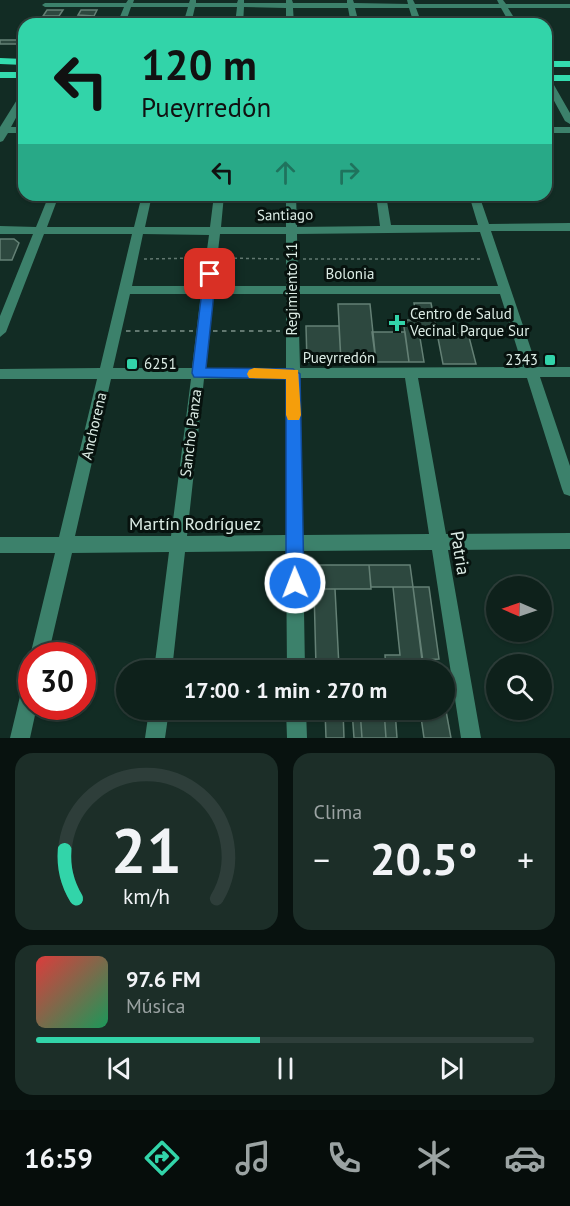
<!DOCTYPE html>
<html lang="es">
<meta charset="utf-8">
<style>
:root{--surface:#0e211b;--page:#1c2e28;--text:#f1f3f6;--muted:#9ba3a3;--line:#2e3e3a;--accent:#32d4a9}
body{margin:0;font-family:"PT Sans",sans-serif;background:var(--page);color:var(--text);height:100vh;display:flex;flex-direction:column;font-size:22px;white-space:nowrap}
*{box-sizing:border-box;margin:0}
p{font-size:20px;color:var(--muted)}
.icon{flex:none;width:33px;height:33px;fill:none;stroke:currentColor;stroke-width:2;stroke-linecap:round;stroke-linejoin:round}
.map{position:relative;height:738px;overflow:hidden}
.drawer{display:flex;flex-direction:column;gap:15px;padding:15px;background:#08120f;flex:1}
.drawer>*{flex:none}
.banner{position:absolute;left:18px;top:18px;width:534px;height:183px;border-radius:18px;box-shadow:0 2px 4px #0004,0 0 0 2px var(--line);background:#32d4a9;color:#111;overflow:hidden}
.needle{width:39px;rotate:272deg}
.buttons{position:absolute;left:486px;top:576px;display:grid;gap:12px}
.buttons a{display:grid;place-items:center;width:66px;height:66px;border-radius:50%;background:var(--surface);box-shadow:0 2px 4px #0004,0 0 0 2px var(--line);font-size:30px}
.speed{position:absolute;left:18px;top:642px;display:flex;gap:12px;font-size:30px;font-weight:700;text-align:center}
.speed>*{display:grid;place-content:center;width:78px;height:78px;border-radius:50%;background:var(--surface);box-shadow:0 2px 4px #0004,0 0 0 2px var(--line);line-height:1}
.speed .limit{border:9px solid #d22;background:#fff;color:#111}
.pin{position:absolute;display:grid;place-items:center;width:51px;height:51px;color:#fff;margin:-26px;border-radius:12px;box-shadow:0 3px 9px #0006}
.me{position:absolute;width:66px;margin:-33px;rotate:359deg;stroke-linejoin:round;filter:drop-shadow(0 0 4px #0008)}
.turn{display:flex;align-items:center;gap:21px;height:126px;padding:0 24px;font-size:27px}
.turn .icon{width:78px;height:78px;stroke-width:2.5}
.turn b{display:block;font-size:42px;line-height:51px}
.lanes{display:flex;align-items:center;height:57px;padding:0 24px;background:#0003;justify-content:center;gap:30px;direction:ltr}
.lanes .off{opacity:.35}
.big{font-size:45px;font-weight:700;line-height:1.1}
.drawer .widget{flex:1;display:flex;flex-direction:column;justify-content:center;gap:9px;min-width:0;padding:0 21px;border-radius:18px;background:var(--page)}
.drawer .dial{align-items:center;gap:0}
.dial svg{height:156px;overflow:visible;fill:none;stroke:var(--line);stroke-width:7;stroke-linecap:round;text-anchor:middle}
.dial text{fill:var(--text);stroke:none}
.song{display:flex;align-items:center;gap:18px}
.cover{width:72px;height:72px;border-radius:9px;background:linear-gradient(135deg,hsl(0 70% 55%),hsl(150 70% 35%))}
.played{height:6px;border-radius:3px;background:linear-gradient(90deg,var(--accent) 45%,var(--line) 45%)}
.keys{display:flex;justify-content:space-around;direction:ltr}
.heat{display:flex;justify-content:space-between;align-items:center;font-size:33px;direction:ltr}
.drawer .tiles{flex:1;display:grid;gap:15px;grid-template-columns:1fr 1fr}
.widget:last-child{grid-column:span 2}
.trip{position:absolute;left:116px;top:660px;width:339px;height:60px;border-radius:30px;background:var(--surface);box-shadow:0 2px 4px #0004,0 0 0 2px var(--line);font-weight:700;line-height:60px;text-align:center}
.menu{display:flex;height:96px;justify-content:space-around;align-items:center;background:#060d0b;color:var(--muted)}
.menu .icon{width:42px;height:42px}
.menu .on{color:var(--accent)}
.menu b{font-size:27px;color:var(--text)}
.map>svg:first-child{display:block}
</style>
<div class="map">
<svg width="570" height="738" viewBox="0 0 570 738">
<rect width="100%" height="100%" fill="#122c24"/>
<path fill="#2d483f" stroke="#648075" stroke-width="1.5" d="M47,10H63L59,16H43Z
M81,10H97L94,16L78,15Z
M60,18L77,19L73,24H57Z
M96,18H112L109,24H93Z
M0,40H24V44H0Z
M0,239H14L19,243L12,260H0Z
M414,303H431L437,333H419Z
M338,304H370L376,362H341Z
M403,320H417L424,362H409Z
M306,326H339L341,362H307Z
M372,332H405L409,362H376Z
M437,333H468L476,364H443Z
M314,565H369L371,589H314Z
M369,565H410L413,587H371Z
M393,587H413L423,662H406L407,670H386L385,655H400Z
M413,587H429L439,659L422,660Z
M314,589H335L339,667H316Z
M444,700L451,738H424L420,710H444Z
M325,710H343L344,738H326Z
M352,710H360L362,738H354Z
M360,710H384L386,738H362Z
M384,710H395L397,738H386Z"/>
<g fill="none" stroke-linecap="round" stroke-linejoin="round">
<path stroke="#627870" stroke-width="1.5" stroke-dasharray="3 3" stroke-linecap="butt" d="M222,258L282,259
M144,259L201,258
M303,259H483"/>
<path stroke="#627870" stroke-width="2" stroke-dasharray="4.5 4.5" stroke-linecap="butt" d="M126,331H193
M213,331H280"/>
<path fill="#3c816b" fill-rule="evenodd" d="M128,0H134L133,3H189L190,0H196V3H237L238,0H244V3H286V0H292L293,3H347V0H353L354,3L408,4L407,0H413L415,4H499L497,0H503L506,4H570V8H508L518,24H510L501,8H416L422,24H414L409,8H355L359,24H351L348,8H293L294,24H286V8L244,7L243,24H235L237,7H195L191,24H183L188,7H131L125,24H117L124,7H45L42,5L45,3H126Z
M546,76L550,78L570,113V124L565,121L546,86Z
M24,92V103L11,127H24V133H8L3,141L0,142V127L20,95Z
M546,127H570V133H546Z
M49,195H59L47,227H134L142,195H152L145,227H210L214,195H224L221,227H286V195H296L297,227L380,226L376,195H386L391,225H478L469,195H479L489,224L570,223V231H491L537,367H570V377H540L570,466V496L564,494L562,489L527,378H418L446,534L570,533V549L448,550L481,738H461L432,550L303,551L305,670H287L286,551L185,552L172,670H154L169,552L72,553L48,656H32V660L30,656L55,553H0V537H59L97,379H0V369L100,368L132,234H44L6,332L0,337V316L33,234H0V226L36,227ZM480,232L498,286H298L297,234ZM143,234L209,235L202,286H132ZM220,234H286V286H214ZM130,294H201L192,368H113ZM213,294H286V368H205ZM298,294H500L523,367L300,368ZM286,378V535L187,536L204,379ZM300,378H405L429,534L303,535ZM111,379H191L171,536H75Z
M32,679V706H37L30,738H10L22,688L25,681Z
M149,710H169L165,738H145Z
M286,710H306L307,738H287Z"/>
<path fill="#33ddaf" fill-rule="evenodd" d="M0,58L24,59V65L0,64Z
M546,61H570V67H546Z
M0,72H24V78H0Z
M546,75H570V81H546Z"/>
</g>
<path fill="#1a73e8" stroke="#114b97" stroke-width="1.5" d="M210,270L216,274L206,368L293,369L300,374L304,583L301,589L295,591L289,589L286,583V379L194,377L192,373L204,274Z"/>
<path fill="#f59e0b" d="M254,368L298,370L301,415L299,420H288L286,415V379L249,378L247,374L249,370Z"/>
<g fill="#32d4a9" stroke="#07120e" stroke-width="2">
<path d="M394 314h6v6h6v6h-6v6h-6v-6h-6v-6h6z"/>
<rect x="544" y="354" width="12" height="12" rx="3"/>
<rect x="126" y="358" width="12" height="12" rx="3"/>
</g>
<g text-anchor="middle" stroke-width="6" stroke-linejoin="round" paint-order="stroke">
<g font-size="15" fill="#dcece5" stroke="#07120e">
<text transform="translate(285 215) rotate(-1)" y="5">Santiago</text>
<text x="350" y="279">Bolonia</text>
<text transform="translate(292 289) rotate(-90)" y="5">Regimiento 11</text>
<text x="339" y="363">Pueyrredón</text>
<text transform="translate(94 426) rotate(-77)" y="5">Anchorena</text>
<text transform="translate(191 433) rotate(-83)" y="5">Sancho Panza</text>
</g>
<g font-size="15" fill="#dcece5" stroke="#07120e" text-anchor="start">
<text x="410" y="319">Centro de Salud<tspan x="410" dy="17">Vecinal Parque Sur</tspan></text>
<text x="538" y="365" text-anchor="end">2343</text>
<text x="144" y="369">6251</text>
</g>
<g font-size="18" fill="#dcece5" stroke="#07120e">
<text x="195" y="530">Martín Rodríguez</text>
<text transform="translate(460 553) rotate(81)" y="6">Patria</text>
</g>
</g>
</svg>
<div class="buttons">
<a><svg class="needle" viewBox="-14 -14 28 28"><path d="M0-13l5 13h-10z" fill="#e53935"/><path d="M0 13l5-13h-10z" fill="#9ba3a3"/></svg></a>
<a><svg class="icon" aria-label="search" viewBox="0 0 24 24"><circle cx="10" cy="10" r="6"/><path d="M15 15l6 6"/></svg></a>
</div>
<div class="speed"><div class="limit">30</div></div>
<div class="pin" style="left:210px;top:274px;background:#d93025"><svg class="icon" aria-label="arrive" viewBox="0 0 24 24"><path d="M6 21V4h12l-3 4 3 4H6"/></svg></div>
<svg class="me" style="left:295px;top:583px" viewBox="-20 -20 40 40"><circle r="17" fill="#1a73e8" stroke="#fff" stroke-width="3"/><path d="M0-11L8 9 0 5-8 9z" fill="#fff"/></svg>
<div class="trip">17:00 · 1 min · 270 m</div>
<div class="banner">
<div class="turn"><svg class="icon" aria-label="left" viewBox="0 0 24 24"><path d="M17 20v-9H6M10 6l-5 5 5 5"/></svg><div><b>120 m</b>Pueyrredón</div></div>
<div class="lanes"><svg class="icon" aria-label="left" viewBox="0 0 24 24"><path d="M17 20v-9H6M10 6l-5 5 5 5"/></svg><svg class="icon off" aria-label="ahead" viewBox="0 0 24 24"><path d="M12 20V5M6 11l6-6 6 6"/></svg><svg class="icon off" aria-label="right" viewBox="0 0 24 24"><path d="M7 20v-9h11M14 6l5 5-5 5"/></svg></div>
</div>
</div>
<section class="drawer">
<div class="tiles">
<div class="widget dial"><svg viewBox="0 0 100 80">
<path d="M14 69A42 42 0 1 1 86 69"/>
<path d="M14 69A42 42 0 0 1 8 44" stroke="#32d4a9"/>
<text x="50" y="56" font-size="32" font-weight="700">21</text>
<text x="50" y="72" font-size="11">km/h</text>
</svg></div>
<div class="widget"><p>Clima</p>
<div class="heat"><a>−</a><b class="big">20.5°</b><a>+</a></div>
</div>
<div class="widget">
<div class="song"><i class="cover"></i><div><b>97.6 FM</b><p>Música</p></div></div>
<div class="played"></div>
<div class="keys"><svg class="icon" aria-label="previous" viewBox="0 0 24 24"><path d="M18 5L8 12l10 7zM5 5v14"/></svg><svg class="icon" aria-label="pause" viewBox="0 0 24 24"><path d="M8 5v14M16 5v14"/></svg><svg class="icon" aria-label="next" viewBox="0 0 24 24"><path d="M6 5l10 7-10 7zM19 5v14"/></svg></div>
</div>
</div>
</section>
<nav class="menu">
<b>16:59</b>
<svg class="icon on" aria-label="directions" viewBox="0 0 24 24"><path d="M12 3l9 9-9 9-9-9zM9 14v-3h6M13 9l2 2-2 2"/></svg>
<svg class="icon" aria-label="music" viewBox="0 0 24 24"><path d="M9 18V5l10-2v13"/><circle cx="6" cy="18" r="3"/><circle cx="16" cy="16" r="3"/></svg>
<svg class="icon" aria-label="phone" viewBox="0 0 24 24"><path d="M5 4h4l2 5-3 2q2 4 5 5l2-3 5 2v4C11 20 4 13 5 4z"/></svg>
<svg class="icon" aria-label="climate" viewBox="0 0 24 24"><path d="M12 3v18M4 7l16 10M4 17L20 7"/></svg>
<svg class="icon" aria-label="car" viewBox="0 0 24 24"><path d="M5 17H2v-5l4-1 3-4h7l3 4 3 1v5h-3M9 17h6M6 11h13"/><circle cx="7" cy="17" r="2"/><circle cx="17" cy="17" r="2"/></svg>
</nav>
